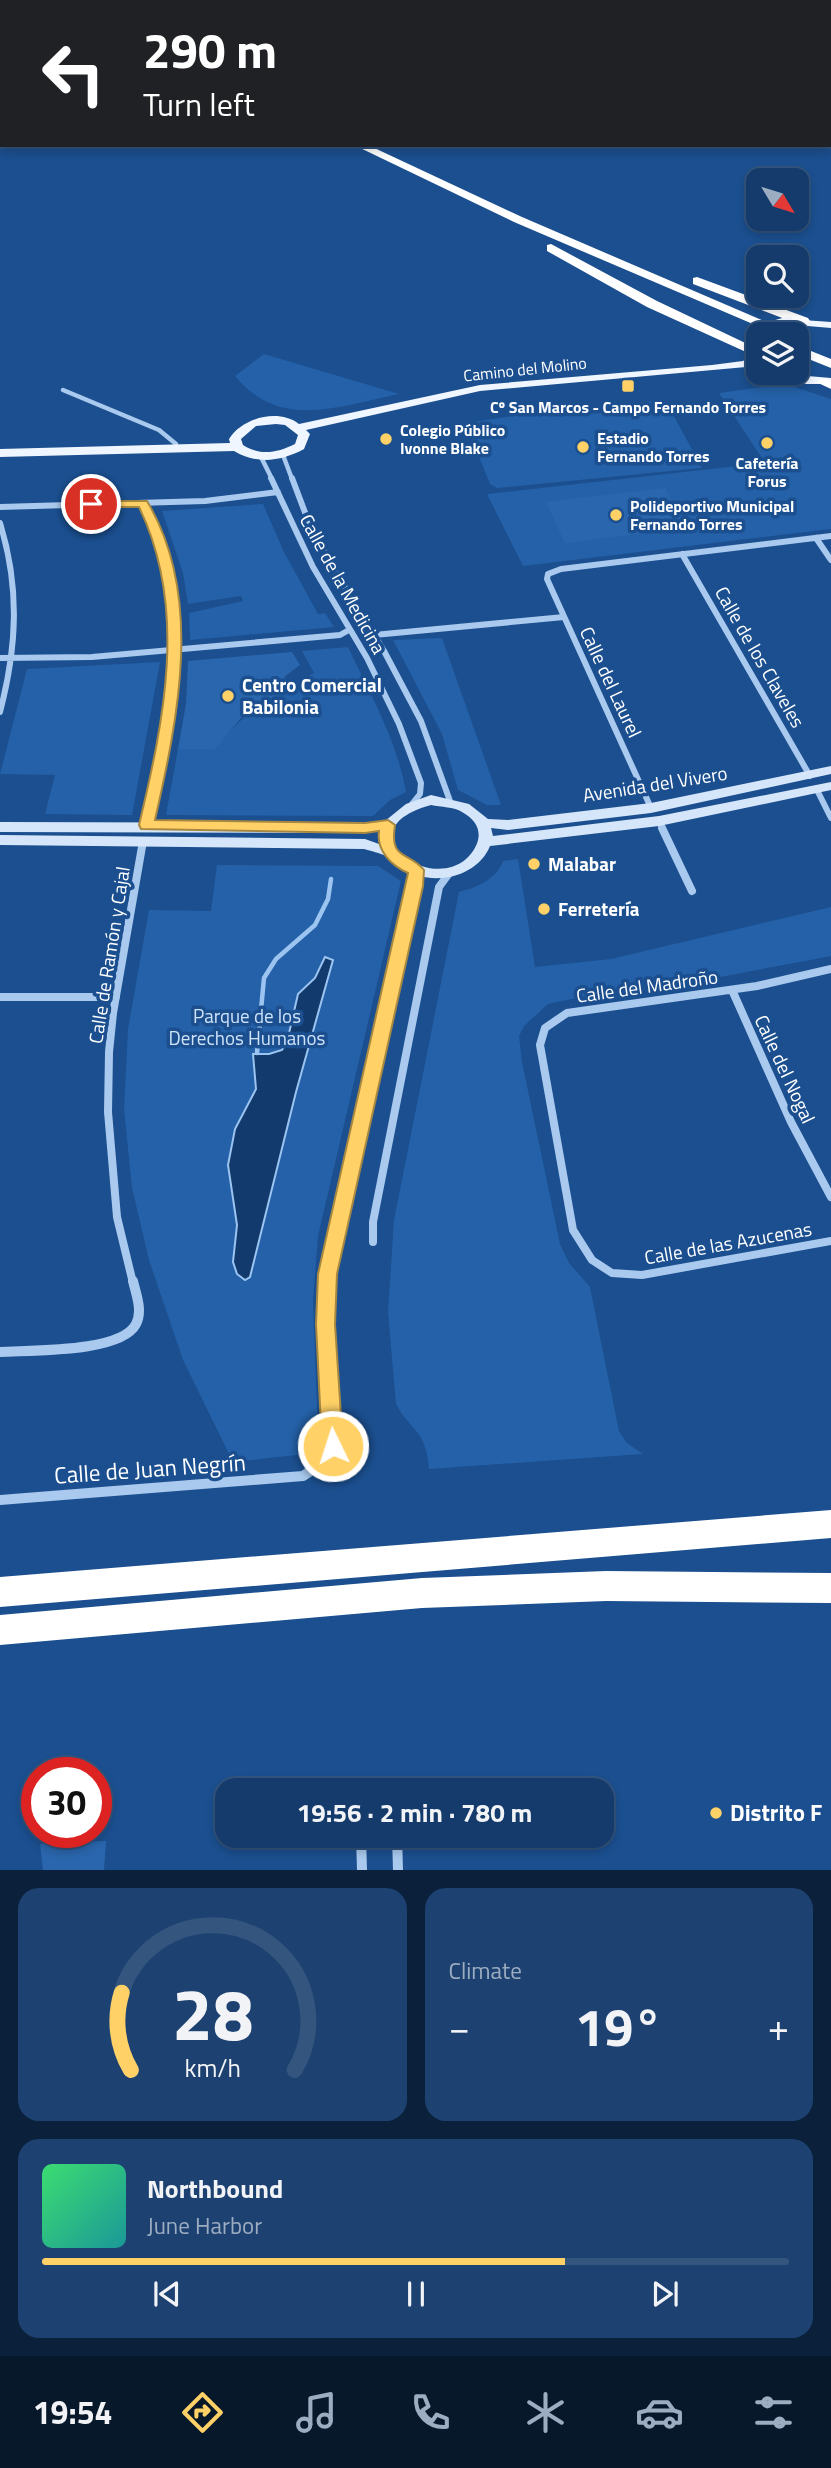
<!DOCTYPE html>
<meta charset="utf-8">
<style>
:root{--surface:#143b6b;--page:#1d4271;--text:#f1f3f6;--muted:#9dadc1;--line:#33557e;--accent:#ffd166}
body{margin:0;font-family:"Titillium Web",sans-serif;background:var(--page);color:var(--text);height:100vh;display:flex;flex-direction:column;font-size:26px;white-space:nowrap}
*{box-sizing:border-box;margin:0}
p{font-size:23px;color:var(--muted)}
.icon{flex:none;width:38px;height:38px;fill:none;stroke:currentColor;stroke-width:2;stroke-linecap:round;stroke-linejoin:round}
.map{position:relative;height:1870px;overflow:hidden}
.panel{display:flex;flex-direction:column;gap:18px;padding:18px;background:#0b203b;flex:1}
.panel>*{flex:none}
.guide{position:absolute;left:0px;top:0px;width:831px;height:147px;box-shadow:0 4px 10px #0003,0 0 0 2px var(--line);background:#202124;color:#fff;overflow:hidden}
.needle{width:46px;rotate:128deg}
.tools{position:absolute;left:746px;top:168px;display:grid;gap:14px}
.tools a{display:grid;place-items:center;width:63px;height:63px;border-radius:14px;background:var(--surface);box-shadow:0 4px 10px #0003,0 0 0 2px var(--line);font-size:35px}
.speed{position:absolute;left:21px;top:1757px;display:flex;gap:14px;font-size:35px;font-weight:700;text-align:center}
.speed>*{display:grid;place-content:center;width:91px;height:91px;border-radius:50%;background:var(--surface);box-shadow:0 4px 10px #0003,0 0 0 2px var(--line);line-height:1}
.speed .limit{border:10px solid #d22;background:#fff;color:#111}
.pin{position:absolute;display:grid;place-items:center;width:60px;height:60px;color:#fff;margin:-30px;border:4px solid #fff;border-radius:50%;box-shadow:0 2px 7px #0007}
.me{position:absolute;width:77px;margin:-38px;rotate:356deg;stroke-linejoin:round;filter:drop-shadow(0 0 5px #0008)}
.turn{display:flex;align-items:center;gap:24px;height:147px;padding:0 28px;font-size:32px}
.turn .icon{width:91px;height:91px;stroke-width:2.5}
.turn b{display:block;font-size:49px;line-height:60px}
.big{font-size:52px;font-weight:700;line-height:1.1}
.panel .widget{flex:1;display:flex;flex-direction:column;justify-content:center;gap:10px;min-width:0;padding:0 24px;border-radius:21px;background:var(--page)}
.panel .dial{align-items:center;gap:0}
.dial svg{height:182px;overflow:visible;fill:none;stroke:var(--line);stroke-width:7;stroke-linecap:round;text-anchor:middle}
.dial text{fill:var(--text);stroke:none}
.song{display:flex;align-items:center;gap:21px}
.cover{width:84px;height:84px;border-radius:10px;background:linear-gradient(135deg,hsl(140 70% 55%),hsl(180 70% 35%))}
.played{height:7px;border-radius:4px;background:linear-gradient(90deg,var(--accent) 70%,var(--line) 70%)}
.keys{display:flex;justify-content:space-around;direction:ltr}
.heat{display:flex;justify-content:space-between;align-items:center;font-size:38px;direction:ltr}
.panel .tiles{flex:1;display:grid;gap:18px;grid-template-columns:1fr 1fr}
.widget:last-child{grid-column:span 2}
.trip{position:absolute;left:215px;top:1778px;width:399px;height:70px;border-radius:21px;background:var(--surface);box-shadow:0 4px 10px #0003,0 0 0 2px var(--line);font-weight:700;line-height:70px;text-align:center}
.tab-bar{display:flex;height:112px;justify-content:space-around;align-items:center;background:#08182b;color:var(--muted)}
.tab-bar .icon{width:49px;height:49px}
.tab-bar .selected{color:var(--accent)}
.tab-bar b{font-size:32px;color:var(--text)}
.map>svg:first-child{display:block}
</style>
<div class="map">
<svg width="831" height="1870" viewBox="0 0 831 1870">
<rect width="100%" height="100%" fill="#1b4f8f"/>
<path fill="#2461a8" d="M264,354L399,394C339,406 280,431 235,376Z
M785,384L831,399V529L523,566L487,494L765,463L719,393Z
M656,401L668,405L702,468L497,488L490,484L467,427L472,422L576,407Z
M263,504L284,552L318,614L325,613L334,627L190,640L189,613L243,601L241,596L188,604L183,573L162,511Z
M442,638L501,805H487L458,790L442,734L393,640Z
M348,647C370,694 397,740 406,792L390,800L373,816L166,815L178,749H215C241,714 275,692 314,673L302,651Z
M160,662L132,815L45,814L55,775L0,774L27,669Z
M518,859L535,967L611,959L831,907V956L694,982L586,996L548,1004L524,1026L519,1036L522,1062L560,1244L569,1263L590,1287L619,1431L627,1443L643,1454L429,1469C426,1429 411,1432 396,1404L388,1312L394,1220L459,892C477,887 496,880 503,861Z
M217,865L378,866L401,881L318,1236L313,1300L318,1437L315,1446L305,1454L233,1462L183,1360L149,1260L132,1188L124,1109L128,1029L149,910L211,911Z"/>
<path fill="#123a6d" stroke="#9cc4f0" stroke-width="2" d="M325,957L333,960L296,1092L250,1277L245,1280L237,1274L233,1262L237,1225L228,1165L235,1129L256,1089L253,1054H269L282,1050L287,1042L298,994L315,978Z"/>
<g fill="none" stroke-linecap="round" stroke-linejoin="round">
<path stroke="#9cc4f0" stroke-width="4.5" d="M257,1053L264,978L276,959L315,925L328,899L331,879"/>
</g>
<path fill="#2a66ad" d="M665,488L687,528L565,543L546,502Z
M292,652L300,665L284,677L294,682L242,717L215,749H178L186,704L188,661Z
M106,1841L104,1870H43L40,1844Z"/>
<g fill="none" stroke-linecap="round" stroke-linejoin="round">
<path stroke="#a9c9ee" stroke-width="4.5" d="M63,390L159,430L176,444
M283,455L292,479
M261,457L272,479"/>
<path stroke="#a9c9ee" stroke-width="6" d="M271,478L313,567L367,658L399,724L421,783L420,794L412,804
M292,478L309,523L330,563L384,651L421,721L450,801
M143,503C149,516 156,529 161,542C191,635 167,733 146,825
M0,507L205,501L278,492
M0,523C20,588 17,647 0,712
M816,538L831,560
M682,554L810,776
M374,635L564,617
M0,658L92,657L340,635L349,630
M817,790L831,818
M651,808L547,579L548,574L561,569L831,536
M659,821L663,829"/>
<path stroke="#a9c9ee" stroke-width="8" d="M662,828L692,891
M831,969L757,986L567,1013L545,1028L540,1045L573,1230L592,1260L612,1273L642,1275L831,1241
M732,990L791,1122L831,1197
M0,997H116
M373,1242V1222L439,887L450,872
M133,1283L117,1217L108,1112L109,1052L113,1013L143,841
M327,1283L415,885L416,870"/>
<path stroke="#a9c9ee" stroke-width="10" d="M0,1352C31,1350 121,1353 136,1324C143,1311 136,1294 133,1281
M0,1500L303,1476L321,1464L333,1446L326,1324L327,1281
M361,1836L362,1870
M397,1836L398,1870"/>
<path fill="#d6e6fa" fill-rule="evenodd" d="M831,766V774L651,813L508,830L491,828L493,836L659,816L831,782V790L659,826L490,846C479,873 446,883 419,876C407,873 396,862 386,856C380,853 371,851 364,849L0,845V835L365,839L379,844V831L365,833L0,832V822L365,823L385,821L406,804L431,795L469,804L488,819L508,820L651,803ZM431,805C441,807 454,807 462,812C484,824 483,843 466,859C427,893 343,829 431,805Z"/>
<path fill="#f0f6ff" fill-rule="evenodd" d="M788,319L831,322V328L784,324V320Z
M758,354V360L746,367L480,391L306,430L310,434L304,449C282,461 257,465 234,451L0,457V449L230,443L229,439C242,418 278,408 299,424L480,385L712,365L743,361L751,355ZM276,424L285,425L298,435L295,444C277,453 260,456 243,445L241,439L256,426Z
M772,373L831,378V384H806Z"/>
<path fill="#fff" fill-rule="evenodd" d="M154,0H164V2H155Z
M354,145H368L522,217L794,334H776L514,222Z
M551,244L657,301L758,349L751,353L746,352L647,307L547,251V245Z
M697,277L808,318L810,321L808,324H798L693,284V278Z
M796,345L831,359V368L796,354Z
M823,378L831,380V389L816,382Z
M831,1510V1538L0,1607V1577Z
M606,1571L831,1573V1603L606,1601L422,1608L0,1645V1615L422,1578Z"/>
<path stroke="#f0f6ff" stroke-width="11" d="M751,343L764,329L788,322"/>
</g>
<path fill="#ffd166" stroke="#a68842" stroke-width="2" d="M91,501H147C204,596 178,718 155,820L365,823L388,820L395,825C389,861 409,851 424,870L423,886L337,1274L335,1324L343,1446L340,1453L333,1456L325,1453L322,1446L316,1324L318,1274L408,873C392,866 376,851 379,831L365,833L141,829L139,825C164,720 188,608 139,507H87L85,504Z"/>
<g fill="#ffd166" stroke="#1b4f8f" stroke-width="2.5">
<rect x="621" y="379" width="14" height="14" rx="3.5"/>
<circle cx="386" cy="439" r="7"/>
<circle cx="767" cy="443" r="7"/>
<circle cx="583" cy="447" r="7"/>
<circle cx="616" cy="515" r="7"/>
<circle cx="228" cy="696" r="7"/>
<circle cx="534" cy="864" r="7"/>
<circle cx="544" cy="909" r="7"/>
<circle cx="716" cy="1813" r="7"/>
</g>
<g text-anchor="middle" stroke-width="7" stroke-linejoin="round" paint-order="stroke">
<g font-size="16" fill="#fff" stroke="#1b4f8f">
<text transform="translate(525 369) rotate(-6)" y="6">Camino del Molino</text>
</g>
<g font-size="16" font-weight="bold" fill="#fff" stroke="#1b4f8f" text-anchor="start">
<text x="628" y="413" text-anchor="middle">Cº San Marcos - Campo Fernando Torres</text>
<text x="400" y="436">Colegio Público<tspan x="400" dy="18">Ivonne Blake</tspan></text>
<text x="597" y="444">Estadio<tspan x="597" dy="18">Fernando Torres</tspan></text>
<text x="767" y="469" text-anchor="middle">Cafetería<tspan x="767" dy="18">Forus</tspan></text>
<text x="630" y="512">Polideportivo Municipal<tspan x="630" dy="18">Fernando Torres</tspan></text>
</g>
<g font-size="19" fill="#fff" stroke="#1b4f8f">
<text transform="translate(343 584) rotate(61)" y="7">Calle de la Medicina</text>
<text transform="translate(760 657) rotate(60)" y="7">Calle de los Claveles</text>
<text transform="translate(611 682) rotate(65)" y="7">Calle del Laurel</text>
<text transform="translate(655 784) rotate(-9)" y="7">Avenida del Vivero</text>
<text transform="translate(109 955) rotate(-81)" y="7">Calle de Ramón y Cajal</text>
<text transform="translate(647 986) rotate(-8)" y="7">Calle del Madroño</text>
<text transform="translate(785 1069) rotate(65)" y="7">Calle del Nogal</text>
<text transform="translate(728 1243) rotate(-10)" y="7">Calle de las Azucenas</text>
</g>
<g font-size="19" font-weight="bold" fill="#fff" stroke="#1b4f8f" text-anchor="start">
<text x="242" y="692">Centro Comercial<tspan x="242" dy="22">Babilonia</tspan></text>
<text x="548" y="871">Malabar</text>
<text x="558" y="916">Ferretería</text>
</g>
<g font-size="19" fill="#cfe3fa" stroke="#1b4f8f">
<text x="247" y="1023">Parque de los<tspan x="247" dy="22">Derechos Humanos</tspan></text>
</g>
<g font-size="23" fill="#fff" stroke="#1b4f8f">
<text transform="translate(150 1469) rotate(-4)" y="8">Calle de Juan Negrín</text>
</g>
<g font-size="23" font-weight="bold" fill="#fff" stroke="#1b4f8f" text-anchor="start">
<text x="730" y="1821">Distrito F</text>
</g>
</g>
</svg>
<div class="tools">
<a><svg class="needle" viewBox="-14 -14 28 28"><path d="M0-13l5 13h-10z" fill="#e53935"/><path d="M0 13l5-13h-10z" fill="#9dadc1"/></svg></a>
<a><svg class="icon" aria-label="search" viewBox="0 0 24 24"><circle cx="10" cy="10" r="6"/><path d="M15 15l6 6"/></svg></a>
<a><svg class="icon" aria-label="layers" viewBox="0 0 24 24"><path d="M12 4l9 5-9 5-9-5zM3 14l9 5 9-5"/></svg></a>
</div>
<div class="speed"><div class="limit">30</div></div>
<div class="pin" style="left:91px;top:504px;background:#d93025"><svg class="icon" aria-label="arrive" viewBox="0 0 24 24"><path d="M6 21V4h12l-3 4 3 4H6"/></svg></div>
<svg class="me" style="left:333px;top:1446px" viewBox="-20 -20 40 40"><circle r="17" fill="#ffd166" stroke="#fff" stroke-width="3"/><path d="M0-11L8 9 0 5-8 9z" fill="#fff"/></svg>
<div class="trip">19:56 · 2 min · 780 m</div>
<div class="guide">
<div class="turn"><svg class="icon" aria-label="left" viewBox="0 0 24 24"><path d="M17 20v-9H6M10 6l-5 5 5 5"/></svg><div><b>290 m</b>Turn left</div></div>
</div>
</div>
<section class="panel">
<div class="tiles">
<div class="widget dial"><svg viewBox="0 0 100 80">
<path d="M14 69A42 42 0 1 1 86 69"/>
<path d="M14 69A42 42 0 0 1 10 35" stroke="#ffd166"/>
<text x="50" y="56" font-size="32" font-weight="700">28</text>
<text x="50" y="72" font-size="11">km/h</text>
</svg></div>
<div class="widget"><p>Climate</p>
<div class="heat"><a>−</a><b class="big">19°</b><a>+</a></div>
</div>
<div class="widget">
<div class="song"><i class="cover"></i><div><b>Northbound</b><p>June Harbor</p></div></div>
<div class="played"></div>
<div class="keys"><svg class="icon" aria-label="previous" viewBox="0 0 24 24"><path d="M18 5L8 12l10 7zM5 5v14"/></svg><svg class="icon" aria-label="pause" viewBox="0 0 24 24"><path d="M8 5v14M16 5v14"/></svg><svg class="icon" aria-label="next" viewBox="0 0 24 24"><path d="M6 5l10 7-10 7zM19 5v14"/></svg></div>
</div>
</div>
</section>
<nav class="tab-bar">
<b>19:54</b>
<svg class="icon selected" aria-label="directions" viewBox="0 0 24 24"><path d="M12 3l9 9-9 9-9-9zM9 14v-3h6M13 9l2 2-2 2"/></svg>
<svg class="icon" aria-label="music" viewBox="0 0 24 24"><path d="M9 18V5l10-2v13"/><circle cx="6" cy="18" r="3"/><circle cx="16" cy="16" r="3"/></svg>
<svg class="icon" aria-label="phone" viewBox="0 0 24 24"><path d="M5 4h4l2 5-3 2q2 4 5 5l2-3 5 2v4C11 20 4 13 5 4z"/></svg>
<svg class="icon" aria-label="climate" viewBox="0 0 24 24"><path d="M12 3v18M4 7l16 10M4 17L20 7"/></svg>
<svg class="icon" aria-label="car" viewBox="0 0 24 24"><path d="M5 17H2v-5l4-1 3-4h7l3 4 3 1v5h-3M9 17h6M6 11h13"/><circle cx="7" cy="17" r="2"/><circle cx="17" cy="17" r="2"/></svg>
<svg class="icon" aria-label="filters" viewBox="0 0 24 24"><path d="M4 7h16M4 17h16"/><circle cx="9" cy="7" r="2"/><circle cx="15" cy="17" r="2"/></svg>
</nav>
